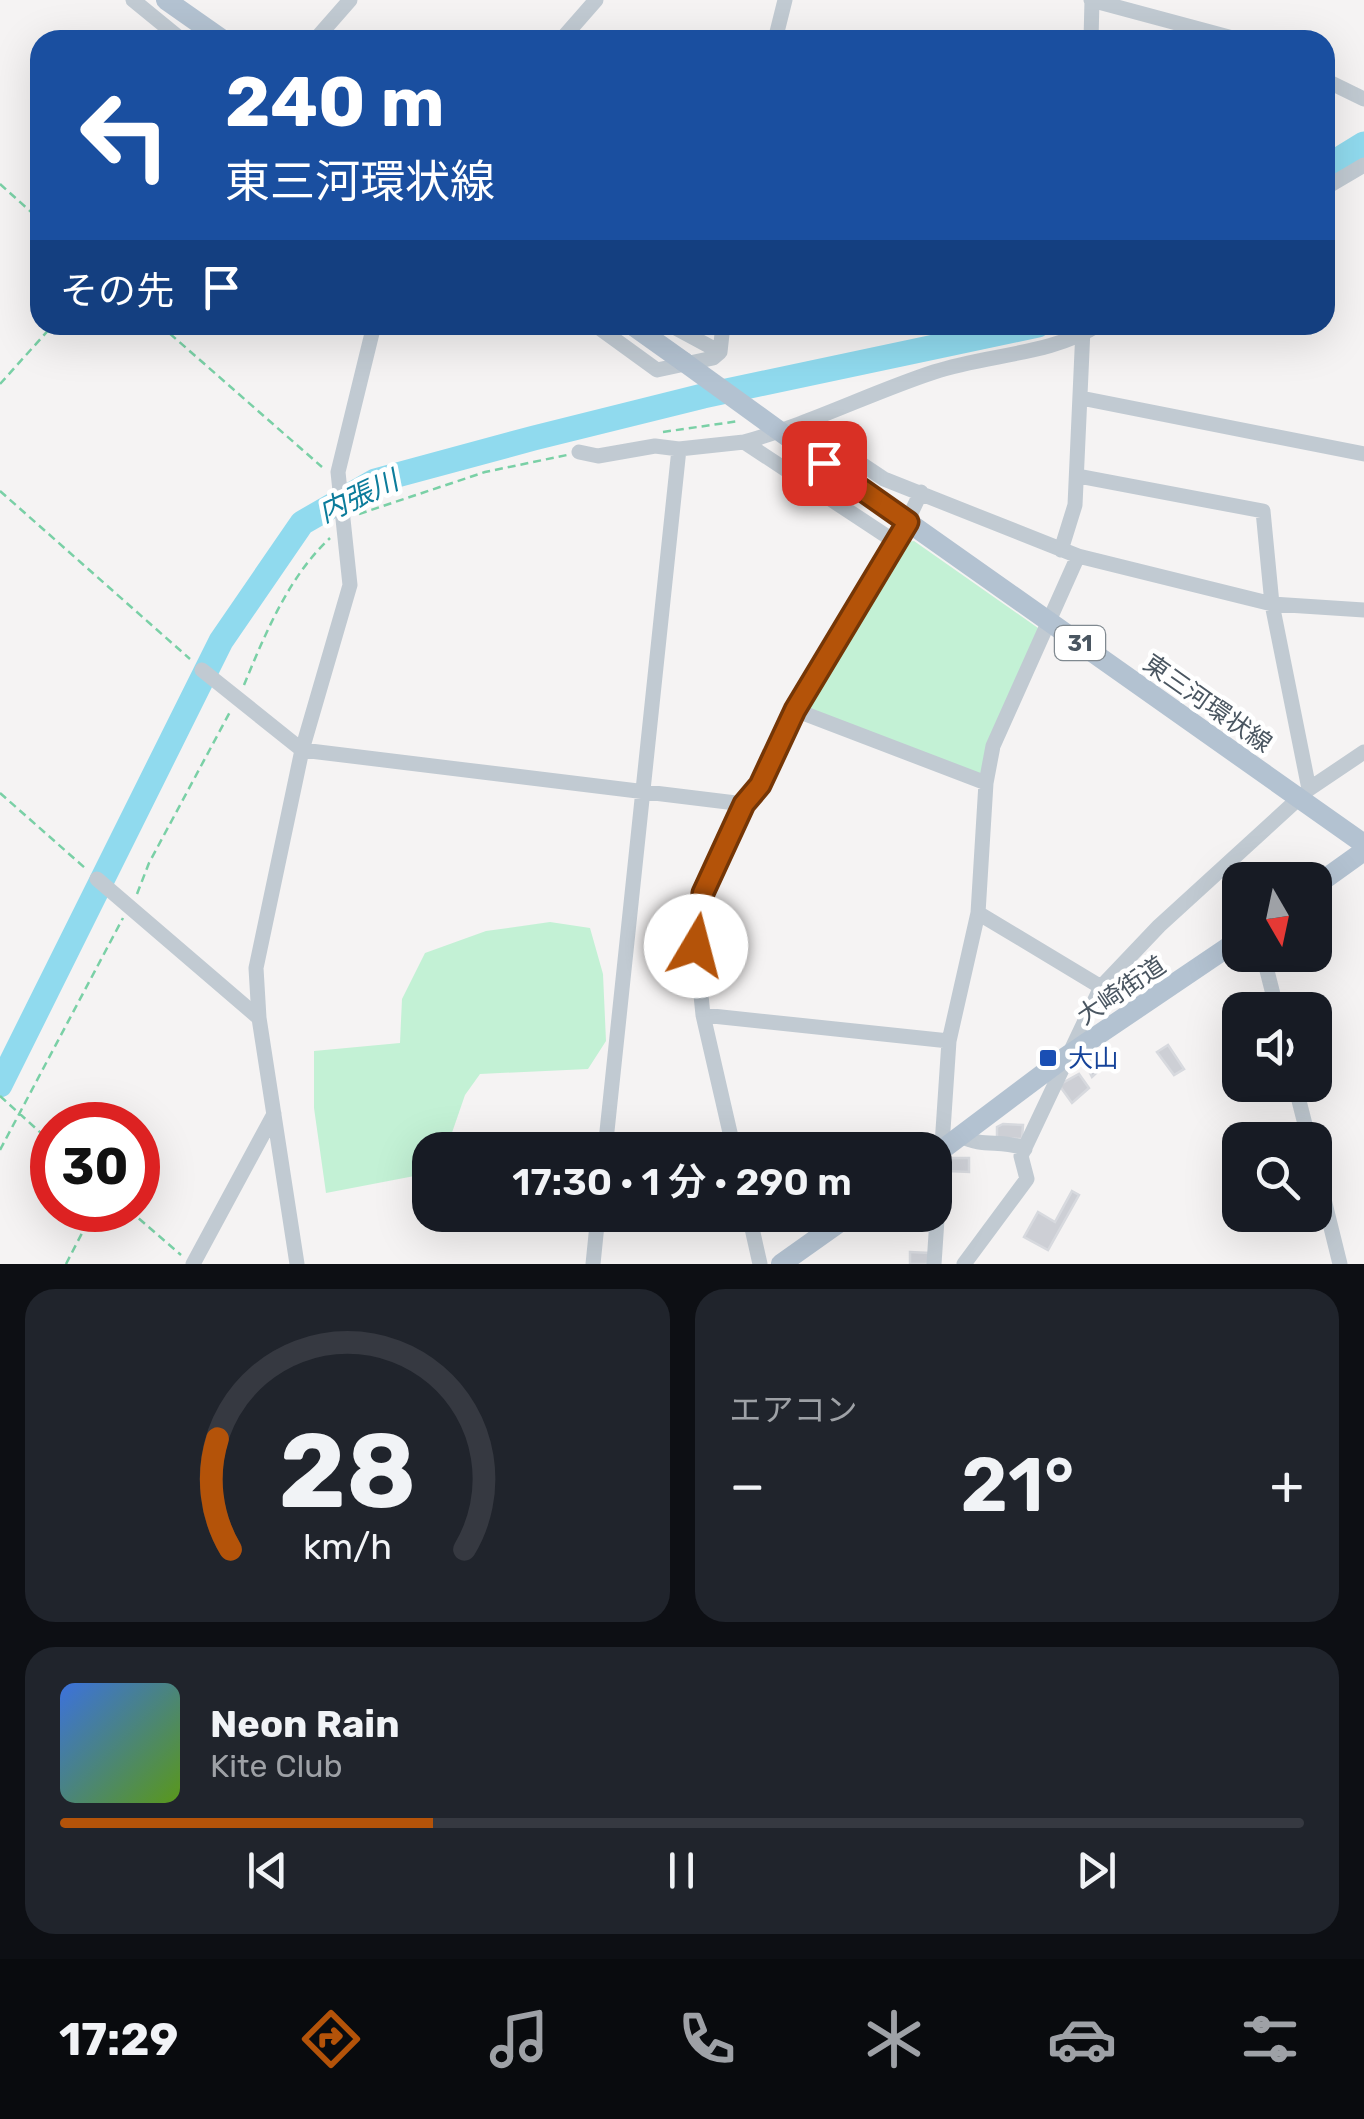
<!DOCTYPE html>
<html lang="ja">
<meta charset="utf-8">
<style>
:root{--surface:#171b24;--page:#20242c;--text:#f1f3f6;--muted:#9ea1a6;--line:#363941;--accent:#b45309}
body{margin:0;font-family:Rubik,"Noto Sans JP",sans-serif;background:var(--page);color:var(--text);height:100vh;display:flex;flex-direction:column;font-size:38px;white-space:nowrap}
*{box-sizing:border-box;margin:0}
p{font-size:32px;color:var(--muted)}
.icon{flex:none;width:55px;height:55px;fill:none;stroke:currentColor;stroke-width:2;stroke-linecap:round;stroke-linejoin:round}
.map{position:relative;height:1264px;overflow:hidden}
.sheet{display:flex;flex-direction:column;gap:25px;padding:25px;background:#0d0f14;flex:1}
.sheet>*{flex:none}
.banner{position:absolute;left:30px;top:30px;width:1305px;height:305px;border-radius:30px;box-shadow:0 10px 40px #0002;background:#1a4fa0;color:#fff;overflow:hidden}
.needle{width:65px;rotate:171deg}
.tools{position:absolute;left:1222px;top:862px;display:grid;gap:20px}
.tools a{display:grid;place-items:center;width:110px;height:110px;border-radius:20px;background:var(--surface);box-shadow:0 10px 40px #0002;font-size:50px}
.speed{position:absolute;left:30px;top:1102px;display:flex;gap:20px;font-size:50px;font-weight:700;text-align:center}
.speed>*{display:grid;place-content:center;width:130px;height:130px;border-radius:50%;background:var(--surface);box-shadow:0 10px 40px #0002;line-height:1}
.speed .limit{border:15px solid #d22;background:#fff;color:#111}
.pin{position:absolute;display:grid;place-items:center;width:85px;height:85px;color:#fff;margin:-42px;border-radius:20px;box-shadow:0 5px 15px #0006}
.me{position:absolute;width:110px;margin:-55px;rotate:8deg;stroke-linejoin:round;filter:drop-shadow(0 0 8px #0008)}
.turn{display:flex;align-items:center;gap:35px;height:210px;padding:0 30px;font-size:45px}
.turn .icon{width:130px;height:130px;stroke-width:2.5}
.turn b{display:block;font-size:70px;line-height:85px}
.then{display:flex;align-items:center;height:95px;padding:0 30px;background:#0003;gap:20px;font-size:38px}
.big{font-size:75px;font-weight:600;line-height:1.1}
.sheet .tile{flex:1;display:flex;flex-direction:column;justify-content:center;gap:15px;min-width:0;padding:0 35px;border-radius:30px;background:var(--page)}
.sheet .dial{align-items:center;gap:0}
.dial svg{height:260px;overflow:visible;fill:none;stroke:var(--line);stroke-width:7;stroke-linecap:round;text-anchor:middle}
.dial text{fill:var(--text);stroke:none}
.song{display:flex;align-items:center;gap:30px}
.cover{width:120px;height:120px;border-radius:15px;background:linear-gradient(135deg,hsl(220 70% 55%),hsl(90 70% 35%))}
.played{height:10px;border-radius:5px;background:linear-gradient(90deg,var(--accent) 30%,var(--line) 30%)}
.keys{display:flex;justify-content:space-around;direction:ltr}
.heat{display:flex;justify-content:space-between;align-items:center;font-size:55px;direction:ltr}
.sheet .tiles{flex:1;display:grid;gap:25px;grid-template-columns:1fr 1fr}
.tile:last-child{grid-column:span 2}
.trip{position:absolute;left:412px;top:1132px;width:540px;height:100px;border-radius:30px;background:var(--surface);box-shadow:0 10px 40px #0002;font-weight:600;line-height:100px;text-align:center}
.tabs{display:flex;height:160px;justify-content:space-around;align-items:center;background:#090b0e;color:var(--muted)}
.tabs .icon{width:70px;height:70px}
.tabs .on{color:var(--accent)}
.tabs b{font-size:45px;color:var(--text)}
.map>svg:first-child{display:block}
</style>
<div class="map">
<svg width="1364" height="1264" viewBox="0 0 1364 1264">
<rect width="100%" height="100%" fill="#f5f3f3"/>
<path fill="#c3f1d5" d="M914,541L1038,628L980,774L805,708L900,543Z
M550,922L590,928L603,974L606,1041L588,1069L480,1074L465,1095L446,1150H430V1173L326,1193L314,1108V1051L400,1043L402,999L425,953L486,931Z"/>
<g fill="none" stroke-linecap="round" stroke-linejoin="round">
<path stroke="#90daee" stroke-width="25" d="M1325,168L1364,144
M0,1085L221,641L302,523L375,481L534,438L703,396L1038,325"/>
</g>
<path fill="#cdcfd5" stroke="#d7d9de" stroke-width="2.5" d="M1168,1045L1184,1069L1174,1075L1157,1052Z
M1102,1049L1110,1060L1092,1077L1084,1061Z
M1079,1074L1089,1088L1072,1103L1059,1085Z
M1003,1124L1023,1125L1022,1139L997,1138V1127Z
M948,1158H969V1172L948,1171Z
M1072,1191L1079,1195L1048,1250L1024,1237L1038,1212L1055,1222Z
M910,1252L929,1253L928,1264H910Z"/>
<g fill="none" stroke-linecap="round" stroke-linejoin="round">
<path stroke="#7ad0a6" stroke-width="2.5" stroke-dasharray="8 5" stroke-linecap="butt" d="M0,184L40,220
M160,325L322,467
M0,384L53,325
M663,432L739,421
M0,491L190,659
M359,514L485,472L567,455
M244,685C265,634 289,576 330,538
M0,793L85,868
M137,894L149,863L231,710
M0,1096L52,1143
M0,1150L123,918
M129,1210L181,1255
M66,1264L94,1210"/>
<path stroke="#c1cad2" stroke-width="15" d="M133,0L182,40
M1091,0L1240,40
M315,40L350,0
M561,40L596,0
M775,40L785,0
M1091,40L1092,0
M1325,80L1364,99
M1325,188L1364,165
M595,325L657,370L713,358L720,352
M670,325L720,352L723,325
M1081,398L1364,454
M814,421L845,453L884,479L1078,556L993,746L986,783L978,913L949,1041L934,1264
M744,442C810,424 870,393 934,372C988,354 1051,355 1098,325
M579,452L598,456L655,446L679,449L744,442L897,543L921,492
M1078,476L1263,511L1272,604L1309,789
M1061,550L1075,505L1083,329
M1078,556L1272,604L1364,610
M202,670L302,750L744,804
M795,710L986,783
M97,879L259,1018
M978,913L1101,987
M1263,955L1277,1010
M703,1015L949,1041
M1295,1085L1309,1140
M961,1136C982,1148 1004,1139 1025,1149
M605,1150L679,449
M734,1150L703,1015L696,946L703,893L795,710L897,543
M1315,1163L1340,1264
M749,1215L760,1264
M193,1264L274,1114
M297,1264L259,1018L256,968L302,750L350,585L338,472L374,325
M593,1264L598,1215
M964,1264L1027,1179L1021,1156L1101,987L1159,926L1309,789L1364,752"/>
<path stroke="#b3c2d1" stroke-width="20" d="M166,0L223,40
M632,325L684,362
M796,443L1364,844
M1315,886L1364,851
M935,1155L1064,1058L1240,939
M781,1264L850,1215"/>
<path stroke="#b3c2d1" stroke-width="20" d="M684,362L796,443"/>
</g>
<g fill="none" stroke-linecap="round" stroke-linejoin="round">
<g stroke="#753606" stroke-width="25">
<path id="route" d="M696,946L703,893L744,804L760,785L795,710L908,522L824,463"/>
</g>
<use href="#route" stroke="#b45309" stroke-width="18"/>
</g>
<rect fill="#1a4fb4" stroke="#fff" stroke-width="4" x="1038" y="1048" width="20" height="20" rx="5"/>
<g text-anchor="middle" stroke-width="9" stroke-linejoin="round" paint-order="stroke">
<rect fill="#fff" stroke="#808990" stroke-width="2.5" x="1055" y="626" width="50" height="34" rx="8"/>
<g font-size="22" font-weight="bold" fill="#4a5661">
<text x="1080" y="651">31</text>
</g>
<g font-size="25" fill="#4a5661" stroke="#fff">
<text transform="translate(1208 703) rotate(35)" y="9">東三河環状線</text>
<text transform="translate(1121 990) rotate(-34)" y="9">大崎街道</text>
</g>
<g font-size="25" fill="#164399" stroke="#fff" text-anchor="start">
<text x="1068" y="1067">大山</text>
</g>
<g font-size="28" font-style="italic" fill="#0c7c9b" stroke="#fff">
<text transform="translate(358 496) rotate(-25)" y="10">内張川</text>
</g>
</g>
</svg>
<div class="tools">
<a><svg class="needle" viewBox="-14 -14 28 28"><path d="M0-13l5 13h-10z" fill="#e53935"/><path d="M0 13l5-13h-10z" fill="#9ea1a6"/></svg></a>
<a><svg class="icon" aria-label="sound" viewBox="0 0 24 24"><path d="M4 9h4l5-4v14l-5-4H4zM17 9q2 3 0 6"/></svg></a>
<a><svg class="icon" aria-label="search" viewBox="0 0 24 24"><circle cx="10" cy="10" r="6"/><path d="M15 15l6 6"/></svg></a>
</div>
<div class="speed"><div class="limit">30</div></div>
<div class="pin" style="left:824px;top:463px;background:#d93025"><svg class="icon" aria-label="arrive" viewBox="0 0 24 24"><path d="M6 21V4h12l-3 4 3 4H6"/></svg></div>
<svg class="me" style="left:696px;top:946px" viewBox="-20 -20 40 40"><circle r="19" fill="#fff"/><path d="M0-13L10 11 0 6-10 11z" fill="#b45309"/></svg>
<div class="trip">17:30 · 1 分 · 290 m</div>
<div class="banner">
<div class="turn"><svg class="icon" aria-label="left" viewBox="0 0 24 24"><path d="M17 20v-9H6M10 6l-5 5 5 5"/></svg><div><b>240 m</b>東三河環状線</div></div>
<div class="then">その先<svg class="icon" aria-label="arrive" viewBox="0 0 24 24"><path d="M6 21V4h12l-3 4 3 4H6"/></svg></div>
</div>
</div>
<section class="sheet">
<div class="tiles">
<div class="tile dial"><svg viewBox="0 0 100 80">
<path d="M14 69A42 42 0 1 1 86 69"/>
<path d="M14 69A42 42 0 0 1 10 35" stroke="#b45309"/>
<text x="50" y="56" font-size="32" font-weight="700">28</text>
<text x="50" y="72" font-size="11">km/h</text>
</svg></div>
<div class="tile"><p>エアコン</p>
<div class="heat"><a>−</a><b class="big">21°</b><a>+</a></div>
</div>
<div class="tile">
<div class="song"><i class="cover"></i><div><b>Neon Rain</b><p>Kite Club</p></div></div>
<div class="played"></div>
<div class="keys"><svg class="icon" aria-label="previous" viewBox="0 0 24 24"><path d="M18 5L8 12l10 7zM5 5v14"/></svg><svg class="icon" aria-label="pause" viewBox="0 0 24 24"><path d="M8 5v14M16 5v14"/></svg><svg class="icon" aria-label="next" viewBox="0 0 24 24"><path d="M6 5l10 7-10 7zM19 5v14"/></svg></div>
</div>
</div>
</section>
<nav class="tabs">
<b>17:29</b>
<svg class="icon on" aria-label="directions" viewBox="0 0 24 24"><path d="M12 3l9 9-9 9-9-9zM9 14v-3h6M13 9l2 2-2 2"/></svg>
<svg class="icon" aria-label="music" viewBox="0 0 24 24"><path d="M9 18V5l10-2v13"/><circle cx="6" cy="18" r="3"/><circle cx="16" cy="16" r="3"/></svg>
<svg class="icon" aria-label="phone" viewBox="0 0 24 24"><path d="M5 4h4l2 5-3 2q2 4 5 5l2-3 5 2v4C11 20 4 13 5 4z"/></svg>
<svg class="icon" aria-label="climate" viewBox="0 0 24 24"><path d="M12 3v18M4 7l16 10M4 17L20 7"/></svg>
<svg class="icon" aria-label="car" viewBox="0 0 24 24"><path d="M5 17H2v-5l4-1 3-4h7l3 4 3 1v5h-3M9 17h6M6 11h13"/><circle cx="7" cy="17" r="2"/><circle cx="17" cy="17" r="2"/></svg>
<svg class="icon" aria-label="filters" viewBox="0 0 24 24"><path d="M4 7h16M4 17h16"/><circle cx="9" cy="7" r="2"/><circle cx="15" cy="17" r="2"/></svg>
</nav>
